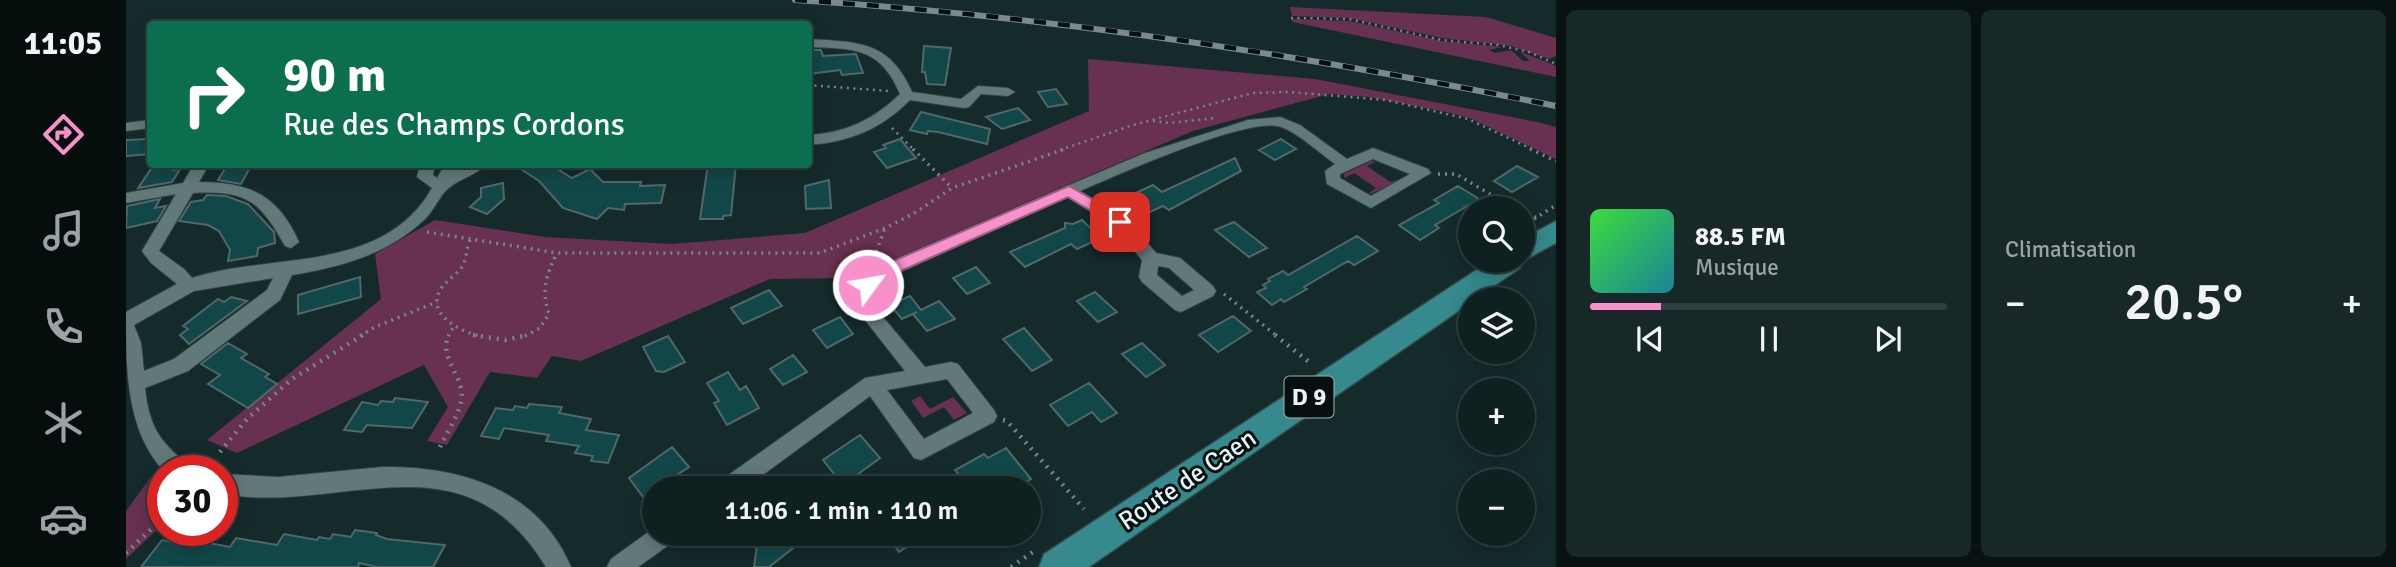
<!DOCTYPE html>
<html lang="fr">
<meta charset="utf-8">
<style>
:root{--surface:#0f2020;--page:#182829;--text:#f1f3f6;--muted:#9ba3a5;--line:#2f3e3e;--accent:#f890cb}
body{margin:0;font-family:Signika,sans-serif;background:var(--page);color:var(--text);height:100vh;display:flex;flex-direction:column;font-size:26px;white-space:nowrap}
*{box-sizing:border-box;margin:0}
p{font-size:23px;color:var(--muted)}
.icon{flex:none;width:38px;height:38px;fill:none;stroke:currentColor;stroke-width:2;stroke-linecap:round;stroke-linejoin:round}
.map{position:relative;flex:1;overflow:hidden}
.side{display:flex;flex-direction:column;gap:10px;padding:10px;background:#081212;width:840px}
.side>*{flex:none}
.banner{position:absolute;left:21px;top:21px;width:665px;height:147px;border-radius:7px;box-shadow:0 4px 18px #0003,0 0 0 2px var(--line);background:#0b6e4f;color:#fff;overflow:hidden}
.controls{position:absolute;left:1332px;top:196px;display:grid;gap:14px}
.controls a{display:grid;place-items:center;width:77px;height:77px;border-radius:50%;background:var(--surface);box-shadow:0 4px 18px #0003,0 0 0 2px var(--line);font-size:35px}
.speed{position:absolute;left:21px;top:455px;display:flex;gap:14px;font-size:35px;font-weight:700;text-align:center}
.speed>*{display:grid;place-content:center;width:91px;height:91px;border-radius:50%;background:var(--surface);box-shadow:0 4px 18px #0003,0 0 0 2px var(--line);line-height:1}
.speed .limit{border:10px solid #d22;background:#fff;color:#111}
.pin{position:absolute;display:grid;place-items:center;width:60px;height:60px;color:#fff;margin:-30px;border-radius:14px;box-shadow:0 4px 10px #0006}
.me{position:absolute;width:77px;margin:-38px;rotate:58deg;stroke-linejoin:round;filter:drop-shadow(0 0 5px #0008)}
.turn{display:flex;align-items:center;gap:24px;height:147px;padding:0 21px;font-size:32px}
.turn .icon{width:91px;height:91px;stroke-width:2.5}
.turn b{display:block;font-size:49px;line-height:60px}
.big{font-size:52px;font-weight:600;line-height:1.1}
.side .tile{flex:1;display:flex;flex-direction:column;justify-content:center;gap:10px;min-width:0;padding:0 24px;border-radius:10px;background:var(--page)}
.song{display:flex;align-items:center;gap:21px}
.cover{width:84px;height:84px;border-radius:10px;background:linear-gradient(135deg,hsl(120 70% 55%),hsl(190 70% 35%))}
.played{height:7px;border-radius:4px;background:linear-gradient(90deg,var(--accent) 20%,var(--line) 20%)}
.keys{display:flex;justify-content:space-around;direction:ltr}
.heat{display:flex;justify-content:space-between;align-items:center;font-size:38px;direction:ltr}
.side .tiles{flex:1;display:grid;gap:10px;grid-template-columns:repeat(2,1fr)}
.trip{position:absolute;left:516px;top:476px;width:399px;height:70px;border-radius:35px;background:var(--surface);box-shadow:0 4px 18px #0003,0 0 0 2px var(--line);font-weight:600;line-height:70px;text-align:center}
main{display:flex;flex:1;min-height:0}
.dock{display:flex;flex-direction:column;width:126px;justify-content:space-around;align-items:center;background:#060d0d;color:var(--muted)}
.dock .icon{width:49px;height:49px}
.dock .selected{color:var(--accent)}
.dock b{font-size:32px;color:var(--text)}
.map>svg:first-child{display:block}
</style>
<main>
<nav class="dock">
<b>11:05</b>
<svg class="icon selected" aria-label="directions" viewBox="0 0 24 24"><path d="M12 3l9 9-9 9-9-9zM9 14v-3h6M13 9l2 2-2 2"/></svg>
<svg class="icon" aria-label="music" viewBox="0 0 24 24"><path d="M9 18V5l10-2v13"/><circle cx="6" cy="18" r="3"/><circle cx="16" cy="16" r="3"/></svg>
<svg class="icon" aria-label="phone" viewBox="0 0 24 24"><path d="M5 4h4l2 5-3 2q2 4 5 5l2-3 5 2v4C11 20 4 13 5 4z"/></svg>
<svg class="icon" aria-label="climate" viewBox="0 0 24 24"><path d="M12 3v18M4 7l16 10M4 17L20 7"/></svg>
<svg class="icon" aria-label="car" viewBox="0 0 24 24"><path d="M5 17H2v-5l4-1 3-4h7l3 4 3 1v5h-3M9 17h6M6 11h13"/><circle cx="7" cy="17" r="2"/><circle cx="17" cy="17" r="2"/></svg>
</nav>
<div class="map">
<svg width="1430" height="567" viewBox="0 0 1430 567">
<rect width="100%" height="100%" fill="#142a2b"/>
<path fill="#683152" d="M1164,7L1360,17L1430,38V56L1423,59L1385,46L1316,38L1223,18L1166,16Z
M1166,19L1224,21L1316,41L1376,47L1363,50L1369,53L1385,50L1397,61H1404L1393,51L1430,66V77L1166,22Z
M962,59L1189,79L1411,122L1430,127V159L1346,119L1325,113L1243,97L1203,94L1067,131L724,278L644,279L455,361L426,356L411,378L364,372L321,445L301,441L322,407L298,365L111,453L81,440L255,299L249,254L309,220L419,237L546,244L679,233L963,111Z
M1246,161L1249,162L1241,166L1264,182L1276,179L1245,194L1243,193L1250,188L1228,173L1219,178L1217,174Z
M794,396L804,409L827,397L841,413L828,420L818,407L797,418L785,401Z
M24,478L37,484V524L0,559V511Z"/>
<path fill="#124749" stroke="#516869" stroke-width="2" d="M798,46L825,48L819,85L801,84L799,72H796Z
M682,50H695L697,56L730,54L737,73L716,75L714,70L682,74Z
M930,89L941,104L922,107L912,92Z
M892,108L904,120L876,129L860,117Z
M795,112L864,129L861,144L812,132L802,131L801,134L784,130Z
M24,139V154L0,156V140Z
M774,139L790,158L761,168L748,152L760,148L757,145Z
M1155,139L1170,149L1149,160L1133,150Z
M1109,158L1115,171L1043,210L1037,206L1017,215L997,199L1027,185L1036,192Z
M52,164L48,170L54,169L46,182L12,188L27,166Z
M102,164H126L115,184L92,180Z
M387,164H423L446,178L464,169L477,182H515L514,186L539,185L535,203L499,204L498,210L482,208L471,219L437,208L413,181Z
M582,164H610L605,215L597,216V219H574Z
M1391,166L1412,177L1386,192L1368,181Z
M703,180L705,208L680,209L679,186Z
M377,183L378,199L361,214L344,207L355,197V188Z
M1332,186L1353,199L1309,225L1313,228L1294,240L1273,225L1313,203L1308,200Z
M81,195L100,196L122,204L148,232L149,243L132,248L131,256L102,261L104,250L93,231L82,225L53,221L65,202L77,200Z
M34,199L29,208L40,206L31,221L0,228L1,206Z
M956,220L975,238L951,249L945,244L899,267L884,252L939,228V223L947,224Z
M1108,222L1141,248L1123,257L1089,230Z
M1231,236L1252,251L1228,265L1222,261L1178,287L1181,289L1158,302L1155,299L1146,305L1131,292L1140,288L1137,285L1144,281L1142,279L1157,271L1162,275Z
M850,267L864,283L841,294L827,278Z
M234,277L235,297L172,314V295Z
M643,290L656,306L617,324L605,308Z
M969,292L991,312L972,322L951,301Z
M784,296L795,310L813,301L829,319L801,331L787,314L791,312L776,319L764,305Z
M105,297L121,301L63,344L54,335L62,329L57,326L92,299L98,302Z
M1107,316L1125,331L1092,352L1073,335Z
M714,317L727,334L701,348L687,330Z
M898,328L926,360L906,371L877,339Z
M542,336L559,362L538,372L530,371L517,347Z
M102,343L121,354L115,358L143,374L139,377L151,384L122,408L82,384L94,375L75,364Z
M1016,343L1039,365L1020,377L996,354Z
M667,355L681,372L657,385L644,369Z
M602,372L614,390L620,386L633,408L601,425L588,403L593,401L581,383Z
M963,383L991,413L975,422L966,412L942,426L924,405Z
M269,398L302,402L286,428L241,425L236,432L218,430L236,402L252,405L255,401L267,402Z
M403,404L436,407L433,413L465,419L460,430L493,435L482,463L465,461L467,456L449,453L453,446L420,441L423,435L378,428L373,439L355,436L370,408L387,410L389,406L401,408Z
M734,435L754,458L717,485L697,460Z
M546,447L563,467L517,497L503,478Z
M880,448L905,479L889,488H884L877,478L859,488H843L829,470L858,454L862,458Z
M229,530L251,533L250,535L261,539L319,545L307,567H251L233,563L232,567H15L36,540L68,547L70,543L81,545L83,543L104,547L110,538L151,545L158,534L191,540L193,537L204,539L207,534L225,537Z
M638,534H685L643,567H628L632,538Z
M760,534H800L773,552Z"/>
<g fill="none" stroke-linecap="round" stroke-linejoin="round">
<g stroke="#344" stroke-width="2">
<path id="street" d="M682,39C733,42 764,41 786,92L835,99L852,86L882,88L889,92L882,96L855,94L843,107L838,108L784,100C755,129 724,142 682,145V135C720,133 747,120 774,94C754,47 729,49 682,47Z
M1154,117L1174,125L1221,159L1247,148L1302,169L1305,173L1245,208L1201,184L1199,171L1209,164C1192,152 1174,134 1155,127C1124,115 989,176 954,191L1000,218L1030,253L1054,258L1087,286L1090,291L1087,296L1055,312L1049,310L1016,282L1013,277L1016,260L988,226L941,197L763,277L746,294V304L799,367L825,362L832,364L868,410L871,416L868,422L795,460L788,458L744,396L619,488H591L594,481L739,378L779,371L728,306L733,285L751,267L1019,153L1122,120ZM1247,159L1284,174L1245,196L1214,178V174ZM1032,266L1043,268L1068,290L1056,296L1031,275ZM821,379L847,413L798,439L761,390Z
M24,120V128L0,131V123Z
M68,164H83L73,182C124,182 152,195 173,242L165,248L159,246C134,201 121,190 67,193L33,251L58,269L66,278C144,252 257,275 306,188L291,177L294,164H309L307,175L311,178L319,164H334L331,169L340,164H360C351,175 335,178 324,187C314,194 308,211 298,220C260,255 215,267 166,275L154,300L62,371L19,388C23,425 32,440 61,464L64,471H38C0,431 0,368 0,312L51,284L25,263L16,251L50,194L0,203V193L57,183ZM147,278L141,290L48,359L18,371L15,343L8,325L68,291Z
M256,467C334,466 412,489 445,567H420C337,430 217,515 96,494V474L152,477Z
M528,528V534H550L547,542L512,567H481L485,559Z"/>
</g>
<g stroke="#344" stroke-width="3">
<path id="primary" d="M1430,221V243L1397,261L1394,268L1349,299H1344V303L963,567H913L918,554L1364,261H1396V239Z"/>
</g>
<path stroke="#768889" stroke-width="2.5" stroke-dasharray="2 4.5" stroke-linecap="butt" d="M1165,18L1223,19L1316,40L1372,45L1403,52L1430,64
M682,85L762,91
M1027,121L1044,123L1089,118
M766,128L788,150
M934,150L1007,125L1127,93L1162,92L1260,100L1342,119L1408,150"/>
<path stroke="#768889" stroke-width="3.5" stroke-dasharray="2 5" stroke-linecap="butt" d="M787,149L826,188
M1404,149L1430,161
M1312,174H1330L1388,208
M1396,213L1403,218L1411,217
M1408,219L1430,205
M301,232L431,253H694L759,228L787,214L826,188L939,149
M344,240C340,249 341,259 336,267C329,276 318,282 313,292C302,316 335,331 353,336
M748,258L759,228
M1098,294L1151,336
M234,336L249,327L311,302
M322,336L327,328
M399,336L414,328L423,314C415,290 420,275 431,253"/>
<path stroke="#768889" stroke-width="4.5" stroke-dasharray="2 6" stroke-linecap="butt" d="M347,335L379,340L402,335
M1149,335L1183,362
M877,420L881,421L958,509
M314,447C320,433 332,417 335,402C341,377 311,359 323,335
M94,452L121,419L166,379L237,335
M0,553L37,518
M885,567L907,552"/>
<use href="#street" fill="#62797a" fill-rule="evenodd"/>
<use href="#primary" fill="#36898c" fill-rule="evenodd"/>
<g stroke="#798b8c" stroke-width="6">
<path id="rail" d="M669,0C926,16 1178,55 1430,106"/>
</g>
<use href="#rail" stroke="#071011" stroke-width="4.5" stroke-dasharray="12" stroke-linecap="butt"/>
</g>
<path fill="#f890cb" stroke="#a15e84" stroke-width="2" d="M943,186L999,218L1002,222L999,225H989L942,197L763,276L742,291L734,285L751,268Z"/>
<g text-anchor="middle" stroke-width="6" stroke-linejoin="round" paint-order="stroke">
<rect fill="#071011" stroke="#a4b0b0" stroke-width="2" x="1158.5" y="376.5" width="49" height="41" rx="5"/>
<g font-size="24" font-weight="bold" fill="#e7f4f4">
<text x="1183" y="405">D 9</text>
</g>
<g font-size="26" fill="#e7f4f4" stroke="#071011">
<text transform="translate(1061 479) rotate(-34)" y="9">Route de Caen</text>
</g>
</g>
</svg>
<div class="controls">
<a><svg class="icon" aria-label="search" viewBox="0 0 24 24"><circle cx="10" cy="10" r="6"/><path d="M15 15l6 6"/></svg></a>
<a><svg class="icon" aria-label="layers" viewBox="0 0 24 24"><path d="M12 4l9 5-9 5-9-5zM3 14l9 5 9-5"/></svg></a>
<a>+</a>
<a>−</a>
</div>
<div class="speed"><div class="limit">30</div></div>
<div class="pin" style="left:994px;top:222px;background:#d93025"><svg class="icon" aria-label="arrive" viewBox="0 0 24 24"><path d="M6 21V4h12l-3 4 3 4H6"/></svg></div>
<svg class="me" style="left:742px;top:285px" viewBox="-20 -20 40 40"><circle r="17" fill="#f890cb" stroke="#fff" stroke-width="3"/><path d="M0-11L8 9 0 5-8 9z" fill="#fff"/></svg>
<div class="trip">11:06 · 1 min · 110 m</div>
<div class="banner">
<div class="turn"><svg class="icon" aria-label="right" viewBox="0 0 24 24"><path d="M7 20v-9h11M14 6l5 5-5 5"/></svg><div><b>90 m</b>Rue des Champs Cordons</div></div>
</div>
</div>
<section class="side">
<div class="tiles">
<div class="tile">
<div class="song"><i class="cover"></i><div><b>88.5 FM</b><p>Musique</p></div></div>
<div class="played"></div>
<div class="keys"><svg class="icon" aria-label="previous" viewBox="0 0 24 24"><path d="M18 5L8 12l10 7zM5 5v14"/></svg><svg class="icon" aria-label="pause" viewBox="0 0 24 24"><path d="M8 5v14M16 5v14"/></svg><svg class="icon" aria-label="next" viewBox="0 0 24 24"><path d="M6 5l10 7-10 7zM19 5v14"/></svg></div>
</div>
<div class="tile"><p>Climatisation</p>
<div class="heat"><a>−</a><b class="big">20.5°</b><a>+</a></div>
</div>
</div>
</section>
</main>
